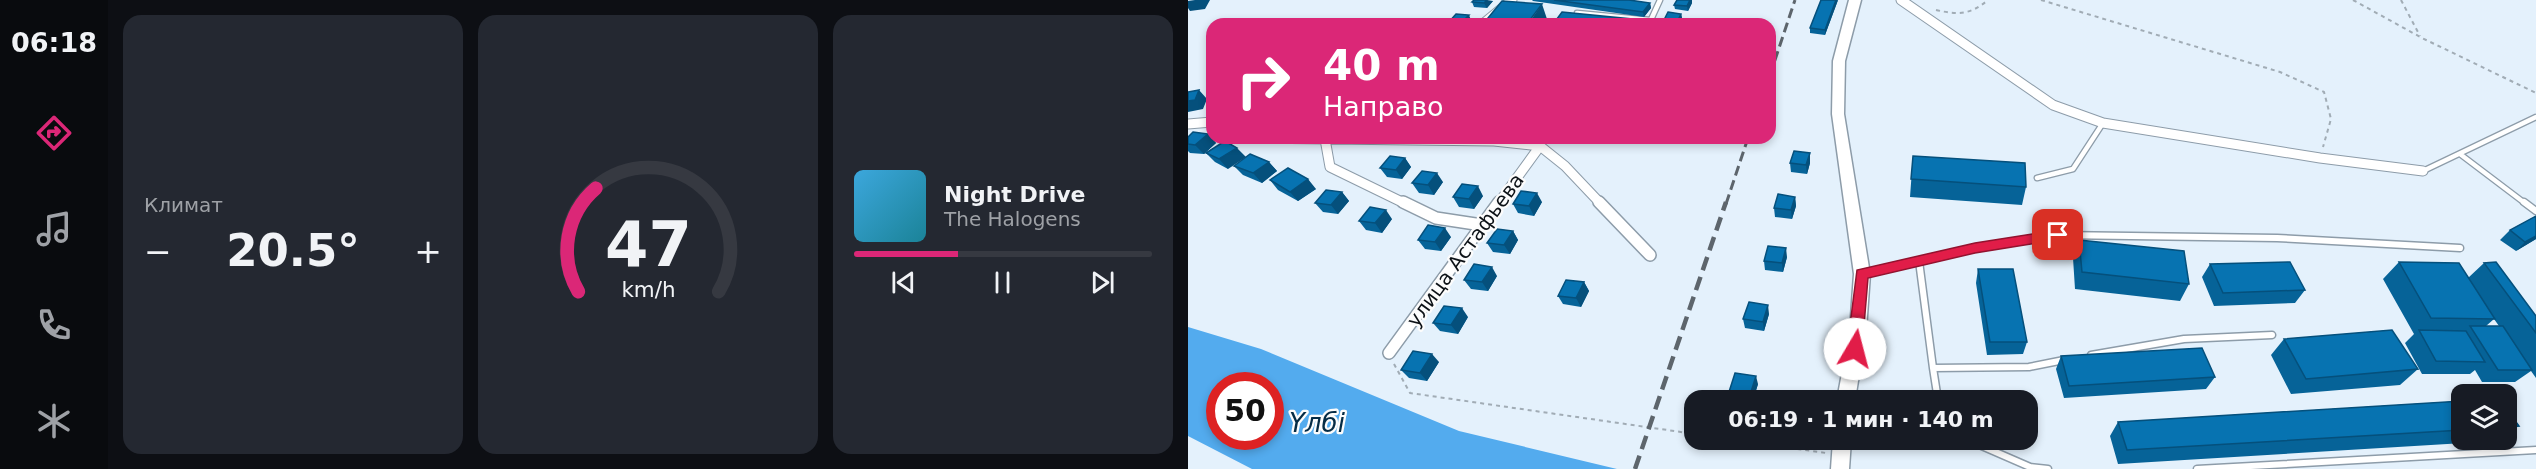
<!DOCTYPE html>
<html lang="ru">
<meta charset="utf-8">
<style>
:root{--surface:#171b24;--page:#242831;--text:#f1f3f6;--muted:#9ea1a6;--line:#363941;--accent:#db2777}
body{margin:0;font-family:"DejaVu Sans",sans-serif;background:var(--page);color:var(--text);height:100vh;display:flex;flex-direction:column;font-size:22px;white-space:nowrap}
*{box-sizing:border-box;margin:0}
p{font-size:20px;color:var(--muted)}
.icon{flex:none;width:33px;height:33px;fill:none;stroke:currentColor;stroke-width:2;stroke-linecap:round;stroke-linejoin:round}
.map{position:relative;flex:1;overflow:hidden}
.sheet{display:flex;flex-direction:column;gap:15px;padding:15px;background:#0d0f14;width:1080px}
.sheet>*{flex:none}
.guide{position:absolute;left:18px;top:18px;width:570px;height:126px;border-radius:18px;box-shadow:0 3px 9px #0003;background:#db2777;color:#fff;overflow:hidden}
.tools{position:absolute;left:1263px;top:384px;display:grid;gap:12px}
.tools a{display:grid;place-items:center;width:66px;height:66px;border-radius:12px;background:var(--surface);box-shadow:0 3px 9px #0003;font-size:30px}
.speed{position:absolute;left:18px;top:372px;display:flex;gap:12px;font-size:30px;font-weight:700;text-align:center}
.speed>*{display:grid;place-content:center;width:78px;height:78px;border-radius:50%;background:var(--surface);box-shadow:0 3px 9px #0003;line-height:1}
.speed .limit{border:9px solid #d22;background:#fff;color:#111}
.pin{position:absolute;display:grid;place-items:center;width:51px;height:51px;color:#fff;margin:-26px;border-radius:12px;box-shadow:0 3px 9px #0006}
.me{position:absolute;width:66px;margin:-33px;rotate:8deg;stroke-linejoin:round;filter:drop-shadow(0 0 4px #0008)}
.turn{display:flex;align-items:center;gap:21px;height:126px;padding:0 18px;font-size:27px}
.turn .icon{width:78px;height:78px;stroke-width:2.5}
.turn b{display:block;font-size:42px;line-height:51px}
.big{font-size:45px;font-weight:700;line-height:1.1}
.sheet .card{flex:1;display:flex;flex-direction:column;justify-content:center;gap:9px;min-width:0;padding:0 21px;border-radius:18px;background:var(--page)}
.sheet .dial{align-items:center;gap:0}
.dial svg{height:156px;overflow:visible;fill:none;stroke:var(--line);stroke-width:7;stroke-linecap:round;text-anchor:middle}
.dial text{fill:var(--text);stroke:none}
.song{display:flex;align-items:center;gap:18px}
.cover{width:72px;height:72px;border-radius:9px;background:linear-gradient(135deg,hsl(200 70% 55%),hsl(190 70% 35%))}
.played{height:6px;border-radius:3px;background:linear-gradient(90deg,var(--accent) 35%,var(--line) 35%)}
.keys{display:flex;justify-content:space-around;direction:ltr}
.heat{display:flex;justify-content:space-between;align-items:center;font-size:33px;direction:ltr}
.sheet .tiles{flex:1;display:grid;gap:15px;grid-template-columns:repeat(3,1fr)}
.trip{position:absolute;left:496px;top:390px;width:354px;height:60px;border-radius:18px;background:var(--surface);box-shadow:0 3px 9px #0003;font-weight:700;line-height:60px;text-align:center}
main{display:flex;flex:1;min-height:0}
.menu{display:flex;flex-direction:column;width:108px;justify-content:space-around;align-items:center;background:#090b0e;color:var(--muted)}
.menu .icon{width:42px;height:42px}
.menu .on{color:var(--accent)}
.menu b{font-size:27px;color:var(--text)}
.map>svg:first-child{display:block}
</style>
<main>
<nav class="menu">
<b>06:18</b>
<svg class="icon on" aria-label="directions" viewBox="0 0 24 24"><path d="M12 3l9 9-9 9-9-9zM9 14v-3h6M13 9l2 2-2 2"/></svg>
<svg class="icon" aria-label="music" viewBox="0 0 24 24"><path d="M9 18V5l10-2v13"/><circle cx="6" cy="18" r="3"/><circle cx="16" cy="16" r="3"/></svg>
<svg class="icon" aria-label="phone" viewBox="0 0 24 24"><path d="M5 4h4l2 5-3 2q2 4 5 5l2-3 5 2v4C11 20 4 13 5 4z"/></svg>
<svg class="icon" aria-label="climate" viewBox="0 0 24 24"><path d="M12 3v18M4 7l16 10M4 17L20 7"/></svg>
</nav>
<section class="sheet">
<div class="tiles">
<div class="card"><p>Климат</p>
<div class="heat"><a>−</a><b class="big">20.5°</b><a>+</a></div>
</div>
<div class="card dial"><svg viewBox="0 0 100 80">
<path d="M14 69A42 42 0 1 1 86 69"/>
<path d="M14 69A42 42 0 0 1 23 16" stroke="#db2777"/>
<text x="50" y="56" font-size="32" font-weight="700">47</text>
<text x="50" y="72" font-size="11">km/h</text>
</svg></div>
<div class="card">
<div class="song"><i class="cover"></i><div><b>Night Drive</b><p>The Halogens</p></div></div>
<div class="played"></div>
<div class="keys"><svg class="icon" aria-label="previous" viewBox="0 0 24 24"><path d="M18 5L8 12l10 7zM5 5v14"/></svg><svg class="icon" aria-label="pause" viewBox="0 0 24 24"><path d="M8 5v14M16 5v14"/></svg><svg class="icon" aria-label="next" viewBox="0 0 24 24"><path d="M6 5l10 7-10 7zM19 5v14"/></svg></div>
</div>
</div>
</section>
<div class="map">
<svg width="1348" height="469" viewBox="0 0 1348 469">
<rect width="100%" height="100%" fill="#e4f1fc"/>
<path fill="#53abee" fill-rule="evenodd" d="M0,327L73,349L271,431L429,469H64L0,436ZM32,386H82V436H32Z"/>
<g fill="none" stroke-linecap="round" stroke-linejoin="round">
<g stroke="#8d9ca9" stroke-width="7">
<path id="lane-far1" d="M389,13L462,20
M461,24L472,0
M1272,154L1338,204
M1235,171L1348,117
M849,178L885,169L915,123"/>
</g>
<g stroke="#8d9ca9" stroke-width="9">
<path id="lane" d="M1336,202L1348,211
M731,261L745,368L841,367L876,360
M675,274L787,248L870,235L1089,238L1272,248
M903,355L996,339L1084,335
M745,368L750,400
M780,440L842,467L860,469
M1009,469L1348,450"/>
</g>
<g stroke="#8d9ca9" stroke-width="11">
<path id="street-far1" d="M713,0L865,105L915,123L1132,158L1235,171
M295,24L324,0
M0,124L24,122
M66,138L306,141L352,146L377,166L413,204
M137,139L142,167L218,204
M310,204L352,146"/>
</g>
<g stroke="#8d9ca9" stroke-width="14">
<path id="street" d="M215,202L248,218L294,225
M411,202L462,255
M201,353L311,202"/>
</g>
<g stroke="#8d9ca9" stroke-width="3">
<path id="secondary" d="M661,0H673L657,61L656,114L682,274L678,330L667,400H649L662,330L666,274L644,114L645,61Z
M645,440H663L661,469H643Z"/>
</g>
<path stroke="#a1acb5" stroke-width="2" stroke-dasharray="4 4" stroke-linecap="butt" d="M853,0L1092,72L1136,92L1143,119L1135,147
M1165,0L1234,38L1348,93
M1213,0L1232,36
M748,10C770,15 782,15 800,0
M206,364L222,393L507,434
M546,440L638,453"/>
<use href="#lane-far1" stroke="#fff" stroke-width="4.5"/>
<use href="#lane" stroke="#fff" stroke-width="6"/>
<use href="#street-far1" stroke="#fff" stroke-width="9"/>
<use href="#street" stroke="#fff" stroke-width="11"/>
<use href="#secondary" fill="#fff" fill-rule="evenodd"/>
<path stroke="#5d656c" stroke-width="3" stroke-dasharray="10 5" stroke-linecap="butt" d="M582,75L607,0
M538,204L560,138"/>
<path stroke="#5d656c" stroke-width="4.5" stroke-dasharray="14 7" stroke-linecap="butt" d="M447,469L538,202"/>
</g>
<path fill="#066398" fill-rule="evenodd" d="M344,0H441L462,3L463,8L456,17L345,1Z
M489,0H504V3L500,11L487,9L486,5Z
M650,0L637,35L622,33V28Z
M305,1L299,8L286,7L284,2Z
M493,14L494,18L491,24H477L476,20Z
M283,20L279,24H262L261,22Z
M20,134L28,143L16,154L2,153L0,151V137Z
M37,141L40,169L27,162L18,153Z
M622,153V163L619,174L603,172L602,163Z
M725,156L838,187L834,205L722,197Z
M217,158L223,167L214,179L199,177L192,168Z
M81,162L89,171L74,183L55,175L46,166Z
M82,180L128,189L110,201L90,190Z
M255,182L246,195L231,193L224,183Z
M154,192L161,201L150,214L135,212L127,203Z
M295,196L286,209L271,207L265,197Z
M607,197L608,206L604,219L587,217L586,208Z
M354,202L346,216L330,213L325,204Z
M1348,216V239L1328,251L1312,240L1322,230Z
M204,219L194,233L178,230L171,221Z
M325,231L330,240L322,254L305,252L299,243Z
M263,237L253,251L237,249L230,240Z
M891,240L1001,284L992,301L887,289L885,258Z
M599,257L595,272L577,270L576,261Z
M1211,262L1280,278L1296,263L1348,316V378L1343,371L1327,382H1294L1287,370L1282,374H1234L1217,343L1226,334L1195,279ZM1306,319L1311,326H1298Z
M1022,264L1117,290L1107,303L1026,306L1014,277Z
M790,269L839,342L835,354L799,355L788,283Z
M309,276L300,291L283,289L276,280Z
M396,282L401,291L393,307L375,304L370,296Z
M581,314L576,331L557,328L555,319Z
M280,317L270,334L252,331L245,323Z
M1096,339L1230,369L1212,385L1103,394L1083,355Z
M873,356L1027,377L1018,389L876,398L868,369Z
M251,362L239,381L221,378L213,370Z
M570,384L565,400H544L541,392Z
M1274,401V440H1311L1309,441L930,464L922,436L930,422Z
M1318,408L1331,426L1318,434Z"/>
<path fill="#05507c" d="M7,0H22L17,9L2,11L0,8V1Z
M299,0L305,1L299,8L296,3Z
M502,0H504V3L500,11L499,6Z
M648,0H650L637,35V30Z
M462,3L463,8L456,17L455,12Z
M354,4L360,22L359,24H340Z
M493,14L494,18L491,24H489V22Z
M281,15L283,20L279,24H274L273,23Z
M11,90L19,99L15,109L0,112V101Z
M20,134L28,143L16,154L7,145Z
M49,148L58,157L40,169L31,159Z
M622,153V163L619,174L618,165Z
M217,158L223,167L214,179L208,170Z
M81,162L89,171L74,183L65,173Z
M249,173L255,182L246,195L240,185Z
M120,179L128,189L110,201L102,192Z
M290,186L295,196L286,209L281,199Z
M154,192L161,201L150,214L143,205Z
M349,193L354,202L346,216L341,206Z
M607,197L608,206L604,219L603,210Z
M198,210L204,219L194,233L187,223Z
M257,228L263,237L253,251L247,242Z
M325,231L330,240L322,254L316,245Z
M1348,236V239L1328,251L1337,242Z
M598,248L599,257L595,272L594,263Z
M304,267L309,276L300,291L294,282Z
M396,282L401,291L393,307L388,298Z
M580,305L581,314L576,331L575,322Z
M274,308L280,317L270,334L263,325Z
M244,354L251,362L239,381L232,373Z
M568,376L570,384L565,400H563L562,395Z"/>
<path fill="#0773b1" stroke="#05507c" stroke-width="1.5" d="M286,0H299L296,3L284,2Z
M366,0H441L462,3L455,12Z
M489,0H502L499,6L486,5Z
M633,0H648L637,30L622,28Z
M314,1L354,4L339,24L331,23L330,24H295Z
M374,12L454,20L452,24H375L366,23Z
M480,12L493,14L489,22L476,20Z
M268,14L281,15L273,23L261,22Z
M254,21L256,24H243Z
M11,90L7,100L0,101V92Z
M5,132L20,134L7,145L0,144V137Z
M37,141L49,148L31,159L18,153Z
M606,151L622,153L618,165L602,163Z
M62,154L81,162L65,173L46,166Z
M202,156L217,158L208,170L192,168Z
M725,156L837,163L838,187L723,179Z
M100,168L120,179L102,192L82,180Z
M234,171L249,173L240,185L224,183Z
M274,184L290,186L281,199L265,197Z
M138,190L154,192L143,205L127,203Z
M333,191L349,193L341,206L325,204Z
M590,194L607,197L603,210L586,208Z
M182,207L198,210L187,223L171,221Z
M1348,216V236L1337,242L1322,230Z
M240,225L257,228L247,242L230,240Z
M309,229L325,231L316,245L299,243Z
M891,240L996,251L1001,284L894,272Z
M580,246L598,248L594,263L576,261Z
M1102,262L1117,290L1035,293L1022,264Z
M1211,262L1271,263L1307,319L1243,318Z
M1308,262L1348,316V333L1296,263Z
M286,264L304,267L294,282L276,280Z
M790,269H825L839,342H802Z
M378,280L396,282L388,298L370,296Z
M561,302L580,305L575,322L555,319Z
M256,306L274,308L263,325L245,323Z
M1282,326H1315L1344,370H1310Z
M1204,330L1230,369L1118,379L1096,339Z
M1231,330L1278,331L1297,362L1248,361Z
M1014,348L1027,377L881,386L873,356Z
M225,351L244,354L232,373L213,370Z
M547,373L568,376L562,395L541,392Z
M1274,401V430L939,450L930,422Z
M1318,408L1331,426L1318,427Z"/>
<path fill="#e11d48" stroke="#92132f" stroke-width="1.5" d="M870,230L877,235L875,239L787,253L680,278L674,349L667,356L661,354L659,349L669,270L787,243Z"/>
<g text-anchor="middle" stroke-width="4.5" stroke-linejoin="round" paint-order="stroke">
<g font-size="20" fill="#0c1116" stroke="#fcfcfc">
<text transform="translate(277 250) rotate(-54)" y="7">улица Астафьева</text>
</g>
<g font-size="26" font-style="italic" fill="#052c46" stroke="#fcfcfc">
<text x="129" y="432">Үлбі</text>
</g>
</g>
</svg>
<div class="tools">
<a><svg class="icon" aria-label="layers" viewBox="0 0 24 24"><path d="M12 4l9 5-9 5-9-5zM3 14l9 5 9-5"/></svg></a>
</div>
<div class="speed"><div class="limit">50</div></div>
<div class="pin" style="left:870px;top:235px;background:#d93025"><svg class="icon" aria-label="arrive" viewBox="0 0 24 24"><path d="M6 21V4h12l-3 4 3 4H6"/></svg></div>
<svg class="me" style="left:667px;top:349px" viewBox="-20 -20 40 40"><circle r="19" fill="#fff"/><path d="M0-13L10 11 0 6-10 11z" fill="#e11d48"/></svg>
<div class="trip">06:19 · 1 мин · 140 m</div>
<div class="guide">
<div class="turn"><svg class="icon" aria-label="right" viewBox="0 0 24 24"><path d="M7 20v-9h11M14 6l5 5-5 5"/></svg><div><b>40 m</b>Направо</div></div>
</div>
</div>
</main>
